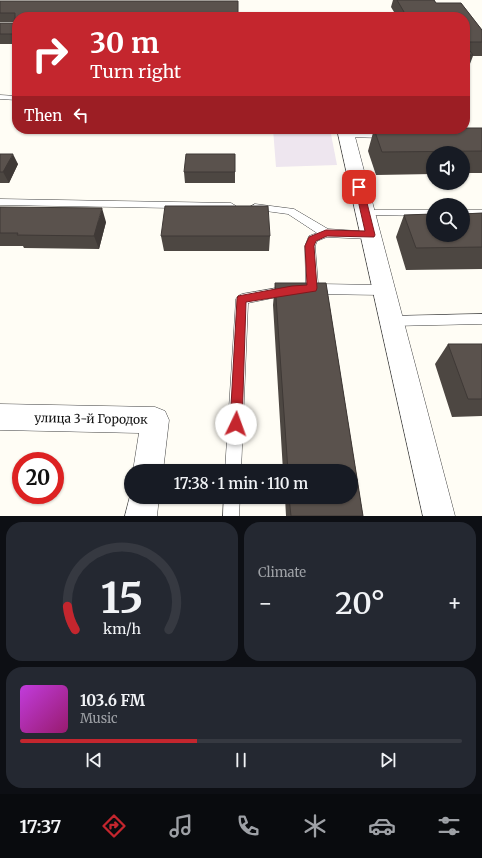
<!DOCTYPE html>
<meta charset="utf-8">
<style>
:root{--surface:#171b24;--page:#242831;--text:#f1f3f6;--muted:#9ea1a6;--line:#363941;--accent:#c4262e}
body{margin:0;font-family:Merriweather,serif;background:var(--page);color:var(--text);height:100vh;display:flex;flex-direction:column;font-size:15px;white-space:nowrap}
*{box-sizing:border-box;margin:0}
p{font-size:13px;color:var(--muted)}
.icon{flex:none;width:22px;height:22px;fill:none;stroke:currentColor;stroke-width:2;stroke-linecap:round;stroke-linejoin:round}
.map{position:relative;height:516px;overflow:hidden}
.panel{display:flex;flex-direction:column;gap:6px;padding:6px;background:#0d0f14;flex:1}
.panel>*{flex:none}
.top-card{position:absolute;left:12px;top:12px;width:458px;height:122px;border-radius:16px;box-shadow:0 1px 3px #0004;background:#c4262e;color:#fff;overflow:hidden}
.fabs{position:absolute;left:426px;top:146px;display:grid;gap:8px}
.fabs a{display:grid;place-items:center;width:44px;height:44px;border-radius:50%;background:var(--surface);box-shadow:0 1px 3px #0004;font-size:20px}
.speed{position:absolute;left:12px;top:452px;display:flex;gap:8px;font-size:20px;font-weight:700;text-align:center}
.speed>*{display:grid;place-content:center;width:52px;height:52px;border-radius:50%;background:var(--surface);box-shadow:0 1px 3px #0004;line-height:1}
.speed .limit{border:6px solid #d22;background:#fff;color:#111}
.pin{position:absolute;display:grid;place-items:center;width:34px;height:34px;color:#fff;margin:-17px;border-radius:8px;box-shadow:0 2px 6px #0006}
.me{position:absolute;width:44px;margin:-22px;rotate:3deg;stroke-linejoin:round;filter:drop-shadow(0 0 3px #0008)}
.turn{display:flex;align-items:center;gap:14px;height:84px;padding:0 12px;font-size:18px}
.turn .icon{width:52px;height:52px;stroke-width:2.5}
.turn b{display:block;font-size:28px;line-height:34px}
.then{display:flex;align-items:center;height:38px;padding:0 12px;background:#0003;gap:8px;font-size:15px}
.big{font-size:30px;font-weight:600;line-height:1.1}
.panel .tile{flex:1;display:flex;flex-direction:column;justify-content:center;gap:6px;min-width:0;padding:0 14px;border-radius:16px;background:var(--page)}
.panel .dial{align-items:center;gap:0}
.dial svg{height:104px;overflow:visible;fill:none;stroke:var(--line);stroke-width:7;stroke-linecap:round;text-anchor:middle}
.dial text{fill:var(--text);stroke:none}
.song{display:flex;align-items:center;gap:12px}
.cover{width:48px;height:48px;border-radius:6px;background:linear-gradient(135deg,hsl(290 70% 55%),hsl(320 70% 35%))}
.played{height:4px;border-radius:2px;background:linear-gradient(90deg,var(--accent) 40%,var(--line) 40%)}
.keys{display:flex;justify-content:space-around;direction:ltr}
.heat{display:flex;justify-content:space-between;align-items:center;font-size:22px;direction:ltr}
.panel .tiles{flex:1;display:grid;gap:6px;grid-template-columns:1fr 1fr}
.tile:last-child{grid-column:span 2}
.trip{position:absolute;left:124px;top:464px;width:234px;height:40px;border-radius:20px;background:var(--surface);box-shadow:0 1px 3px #0004;font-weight:600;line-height:40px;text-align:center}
.tab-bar{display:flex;height:64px;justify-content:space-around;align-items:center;background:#090b0e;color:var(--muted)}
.tab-bar .icon{width:28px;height:28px}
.tab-bar .selected{color:var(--accent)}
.tab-bar b{font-size:18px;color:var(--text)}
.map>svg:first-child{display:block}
</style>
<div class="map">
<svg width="482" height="516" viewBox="0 0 482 516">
<rect width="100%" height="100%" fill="#fffdf5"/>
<path fill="#eee6ef" d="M273,129H330L337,165L276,167Z"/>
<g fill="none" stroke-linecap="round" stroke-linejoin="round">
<g stroke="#444" stroke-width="1">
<path id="lane" d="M0,95L17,96V100L0,99Z
M346,132H387L391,135L387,138L343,137L342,135Z
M0,199L231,203L236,206L231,209L0,205Z
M255,204L294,209L328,229L374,232L375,235L374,238L370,239L327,237L317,241L315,246L318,284L383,285L387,287L389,290L387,293L383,295L312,294L308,292L306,289L305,246L309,236L317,233L288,214L251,209L250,207Z
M365,210H433V216L361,215L360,213L361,211Z
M463,210H482V216H463Z
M288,286L292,288L294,291L292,294L248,303L241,471H225L236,299L238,296L242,294Z
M482,314V324L391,326L387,325L385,321L387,317L391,316Z
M224,497H240L239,516H223Z"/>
</g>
<g stroke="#444" stroke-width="1">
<path id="street" d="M337,129H353L455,516H423Z
M0,404L155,407L165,411L169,420L163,471H133L139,433L0,430Z
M131,492V497H159L157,516H125Z"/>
</g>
<use href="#lane" fill="#fff" fill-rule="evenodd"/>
<use href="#street" fill="#fff" fill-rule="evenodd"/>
</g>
<path fill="#4d4742" d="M393,0H434L436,3H461L482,30V56H473L468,69H465V17H397L391,7Z
M0,1L238,17H17V44H0V23H15V22H0Z
M482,128V173H463V153H433V174L376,175L368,151L374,129Z
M0,154L18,164L9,183H0Z
M235,154V183H185L184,172Z
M0,207L106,222L99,249L24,248L23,246H0Z
M482,213V269L406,270L396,237L404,215Z
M161,236H270L269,251H164Z
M275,283H326L363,516H286L285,497H351V471H283L273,305Z
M448,344H482V416L452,417L435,364Z"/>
<path fill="#3f3936" d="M13,154L18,164L9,183L3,172Z
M102,208L106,222L99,249L94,236Z"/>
<path fill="#5a524d" stroke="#3f3936" d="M397,0H434L436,3H461L482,30V42H465V17H407Z
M0,1H238V17H17V34H0V23H15V13H0Z
M465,44L473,55H465Z
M465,128H482V151L382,152L374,129H465Z
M0,154H13L3,172H0Z
M186,154H235V172H184Z
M165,206H268L270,236H161Z
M0,207L102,208L94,236L17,235L18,233H0Z
M482,213V247L416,248L404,215L433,214V235H463V214Z
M275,283H326L363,516H291L289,497H351V471H288Z
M448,344H482V399H468Z"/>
<path fill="#c4262e" stroke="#7f191e" d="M359,185L363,187L375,235L374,237L327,236L316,241L314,246L317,288L316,291L246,302L242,424L240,428L236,430L231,428L230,424L237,299L238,296L292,286L307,285L305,246L309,237L326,230L365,231L355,187Z"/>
<g text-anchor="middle" stroke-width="4" stroke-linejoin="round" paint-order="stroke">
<g font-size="12" fill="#111" stroke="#fff">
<text transform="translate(91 419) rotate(1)" y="4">улица 3-й Городок</text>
</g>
</g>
</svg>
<div class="fabs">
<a><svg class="icon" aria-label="sound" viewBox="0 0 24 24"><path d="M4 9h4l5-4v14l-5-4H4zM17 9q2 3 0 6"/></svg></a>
<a><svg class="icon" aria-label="search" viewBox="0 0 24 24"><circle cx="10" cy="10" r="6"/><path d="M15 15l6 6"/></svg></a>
</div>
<div class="speed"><div class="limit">20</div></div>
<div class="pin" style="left:359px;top:187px;background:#d93025"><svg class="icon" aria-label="arrive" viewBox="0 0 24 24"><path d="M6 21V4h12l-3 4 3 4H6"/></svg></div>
<svg class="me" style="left:236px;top:424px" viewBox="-20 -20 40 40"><circle r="19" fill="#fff"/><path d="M0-13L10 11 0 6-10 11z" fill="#c4262e"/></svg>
<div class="trip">17:38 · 1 min · 110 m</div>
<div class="top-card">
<div class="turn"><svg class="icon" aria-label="right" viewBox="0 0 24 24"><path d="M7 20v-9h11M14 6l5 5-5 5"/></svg><div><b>30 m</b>Turn right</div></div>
<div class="then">Then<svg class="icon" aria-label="left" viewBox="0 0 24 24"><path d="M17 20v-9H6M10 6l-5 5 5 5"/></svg></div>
</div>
</div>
<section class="panel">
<div class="tiles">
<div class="tile dial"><svg viewBox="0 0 100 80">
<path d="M14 69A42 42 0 1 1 86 69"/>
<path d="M14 69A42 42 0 0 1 8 51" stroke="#c4262e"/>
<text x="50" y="56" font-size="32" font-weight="700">15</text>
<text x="50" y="72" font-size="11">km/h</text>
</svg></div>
<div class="tile"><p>Climate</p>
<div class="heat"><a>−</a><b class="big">20°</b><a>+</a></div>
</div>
<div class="tile">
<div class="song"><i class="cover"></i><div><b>103.6 FM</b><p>Music</p></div></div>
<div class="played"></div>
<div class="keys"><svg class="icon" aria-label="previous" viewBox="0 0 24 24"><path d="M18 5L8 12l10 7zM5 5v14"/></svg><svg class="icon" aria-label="pause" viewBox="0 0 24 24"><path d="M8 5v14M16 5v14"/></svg><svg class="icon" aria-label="next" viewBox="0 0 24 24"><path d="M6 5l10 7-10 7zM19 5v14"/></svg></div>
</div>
</div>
</section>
<nav class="tab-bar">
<b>17:37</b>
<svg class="icon selected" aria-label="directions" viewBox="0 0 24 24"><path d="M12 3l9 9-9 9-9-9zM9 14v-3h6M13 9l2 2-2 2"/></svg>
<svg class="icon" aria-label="music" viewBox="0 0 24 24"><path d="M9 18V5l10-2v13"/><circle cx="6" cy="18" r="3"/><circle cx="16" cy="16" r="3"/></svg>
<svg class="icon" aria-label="phone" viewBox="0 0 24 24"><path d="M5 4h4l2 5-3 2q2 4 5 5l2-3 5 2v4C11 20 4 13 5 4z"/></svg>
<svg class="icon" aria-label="climate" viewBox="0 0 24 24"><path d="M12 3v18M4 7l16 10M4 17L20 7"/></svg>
<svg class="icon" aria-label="car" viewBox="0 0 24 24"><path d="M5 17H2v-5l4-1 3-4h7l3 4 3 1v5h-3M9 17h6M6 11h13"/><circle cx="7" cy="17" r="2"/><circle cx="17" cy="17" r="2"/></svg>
<svg class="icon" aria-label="filters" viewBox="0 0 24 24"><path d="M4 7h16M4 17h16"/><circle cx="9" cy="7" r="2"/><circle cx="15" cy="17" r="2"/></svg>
</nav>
